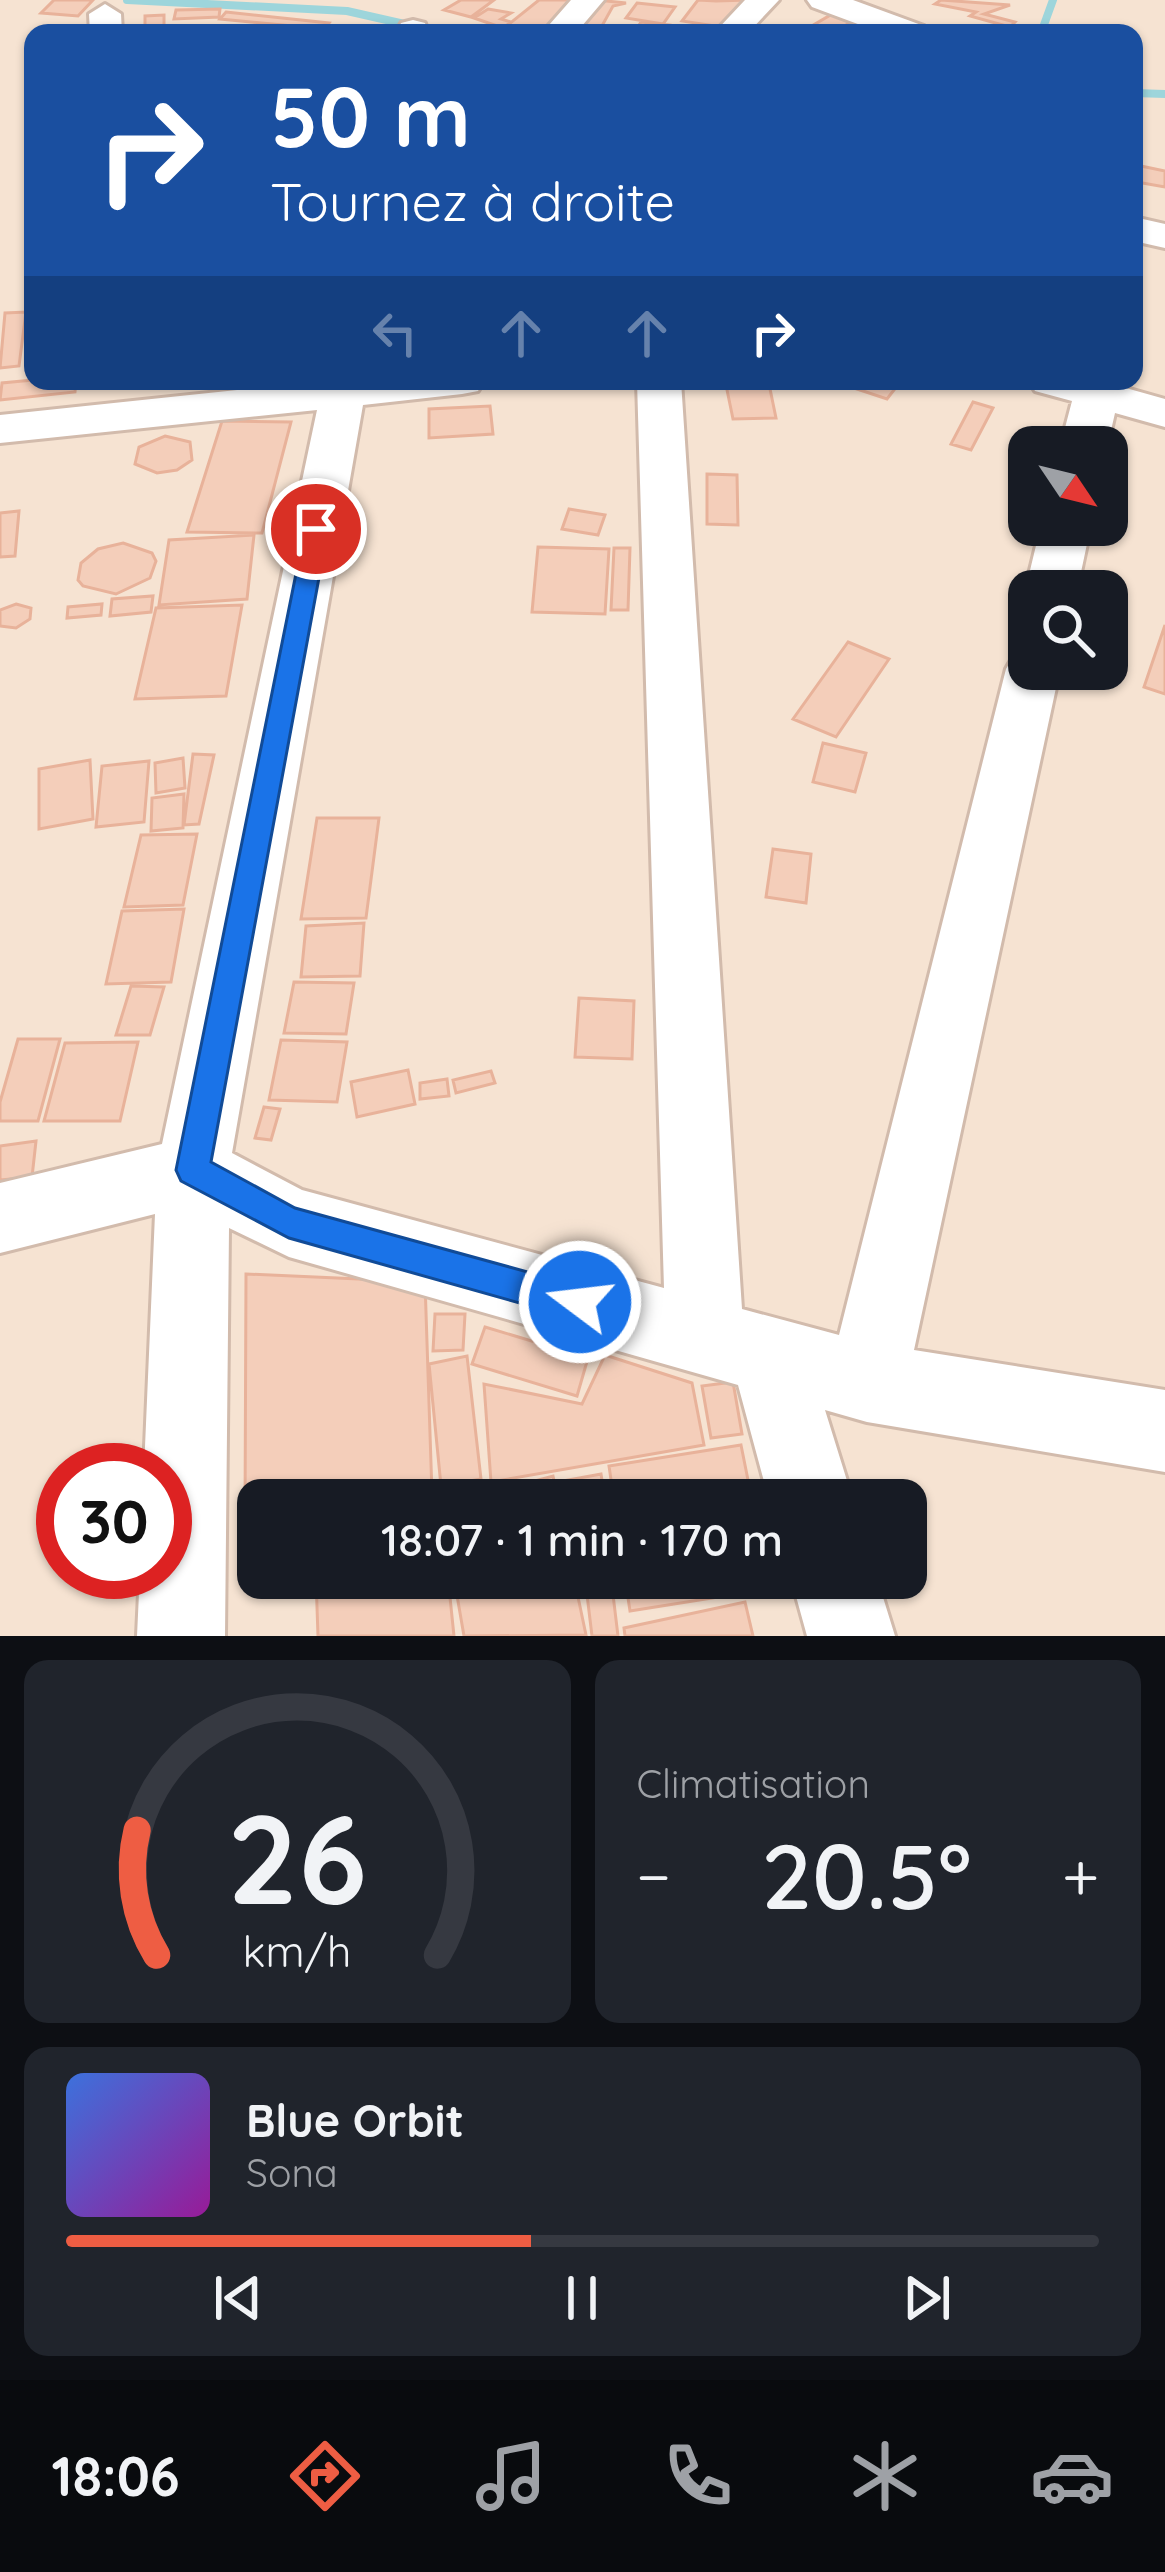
<!DOCTYPE html>
<html lang="fr">
<meta charset="utf-8">
<style>
:root{--surface:#171b24;--page:#20242c;--text:#f1f3f6;--muted:#9ea1a6;--line:#363941;--accent:#ee5d43}
body{margin:0;font-family:Quicksand,sans-serif;background:var(--page);color:var(--text);height:100vh;display:flex;flex-direction:column;font-size:45px;white-space:nowrap}
*{box-sizing:border-box;margin:0}
p{font-size:39px;color:var(--muted)}
.icon{flex:none;width:66px;height:66px;fill:none;stroke:currentColor;stroke-width:2;stroke-linecap:round;stroke-linejoin:round}
.map{position:relative;height:1636px;overflow:hidden}
.details{display:flex;flex-direction:column;gap:24px;padding:24px;background:#0d0f14;flex:1}
.details>*{flex:none}
.top-card{position:absolute;left:24px;top:24px;width:1119px;height:366px;border-radius:24px;box-shadow:0 3px 9px #0004;background:#1a4fa0;color:#fff;overflow:hidden}
.needle{width:78px;rotate:125deg}
.tools{position:absolute;left:1008px;top:426px;display:grid;gap:24px}
.tools a{display:grid;place-items:center;width:120px;height:120px;border-radius:24px;background:var(--surface);box-shadow:0 3px 9px #0004;font-size:60px}
.speed{position:absolute;left:36px;top:1443px;display:flex;gap:24px;font-size:60px;font-weight:700;text-align:center}
.speed>*{display:grid;place-content:center;width:156px;height:156px;border-radius:50%;background:var(--surface);box-shadow:0 3px 9px #0004;line-height:1}
.speed .limit{border:18px solid #d22;background:#fff;color:#111}
.pin{position:absolute;display:grid;place-items:center;width:102px;height:102px;color:#fff;margin:-51px;border:6px solid #fff;border-radius:50%;box-shadow:0 3px 12px #0007}
.me{position:absolute;width:132px;margin:-66px;rotate:285deg;stroke-linejoin:round;filter:drop-shadow(0 0 9px #0008)}
.turn{display:flex;align-items:center;gap:42px;height:252px;padding:0 48px;font-size:54px}
.turn .icon{width:156px;height:156px;stroke-width:2.5}
.turn b{display:block;font-size:84px;line-height:102px}
.lanes{display:flex;align-items:center;height:114px;padding:0 48px;background:#0003;justify-content:center;gap:60px;direction:ltr}
.lanes .off{opacity:.35}
.big{font-size:90px;font-weight:600;line-height:1.1}
.details .tile{flex:1;display:flex;flex-direction:column;justify-content:center;gap:18px;min-width:0;padding:0 42px;border-radius:24px;background:var(--page)}
.details .dial{align-items:center;gap:0}
.dial svg{height:312px;overflow:visible;fill:none;stroke:var(--line);stroke-width:7;stroke-linecap:round;text-anchor:middle}
.dial text{fill:var(--text);stroke:none}
.song{display:flex;align-items:center;gap:36px}
.cover{width:144px;height:144px;border-radius:18px;background:linear-gradient(135deg,hsl(220 70% 55%),hsl(300 70% 35%))}
.played{height:12px;border-radius:6px;background:linear-gradient(90deg,var(--accent) 45%,var(--line) 45%)}
.keys{display:flex;justify-content:space-around;direction:ltr}
.heat{display:flex;justify-content:space-between;align-items:center;font-size:66px;direction:ltr}
.details .tiles{flex:1;display:grid;gap:24px;grid-template-columns:1fr 1fr}
.tile:last-child{grid-column:span 2}
.trip{position:absolute;left:237px;top:1479px;width:690px;height:120px;border-radius:24px;background:var(--surface);box-shadow:0 3px 9px #0004;font-weight:600;line-height:120px;text-align:center}
.dock{display:flex;height:192px;justify-content:space-around;align-items:center;background:#090b0e;color:var(--muted)}
.dock .icon{width:84px;height:84px}
.dock .active{color:var(--accent)}
.dock b{font-size:54px;color:var(--text)}
.map>svg:first-child{display:block}
</style>
<div class="map">
<svg width="1165" height="1636" viewBox="0 0 1165 1636">
<rect width="100%" height="100%" fill="#fdf2e4"/>
<path fill="#f6e3d2" fill-rule="evenodd" d="M0,0H1165V1636H0ZM33,33H1134V381H33ZM1029,447H1107V525H1029ZM1029,591H1107V669H1029ZM63,1470H165V1572H63ZM258,1500H906V1578H258Z"/>
<g fill="none" stroke-linecap="round" stroke-linejoin="round">
<path stroke="#9dd5db" stroke-width="8" d="M127,0L347,11L444,33
M1041,33L1053,0
M1134,93L1165,94"/>
</g>
<path fill="#f4ceba" stroke="#e8b29a" stroke-width="3" d="M54,0H93L78,16L41,13Z
M461,0H494L471,17L444,10Z
M539,0H578L546,33L504,28Z
M597,0L626,3L613,6L598,33H565Z
M698,0L716,1L749,0L728,28L682,21Z
M941,0L1010,5L984,14L1015,22L1010,27L970,16L976,12L935,4Z
M637,3L675,7L663,24L626,18Z
M220,9L219,17L174,19L176,10Z
M488,9L511,13L501,19L511,22L503,28L474,18Z
M226,12L329,23L324,29L220,19Z
M834,13L863,23L851,22L833,33L810,27Z
M164,15V33H145V16Z
M641,22L669,25L663,33L622,31L623,26L637,28Z
M1141,166L1165,171V187L1137,182Z
M26,312L19,366L0,368L5,313Z
M33,380L76,381L75,392L0,400L2,383Z
M857,381H901L887,399L851,387Z
M769,384L776,418L733,419L726,385Z
M973,402L993,408L971,450L951,444Z
M490,406L493,434L429,438V409Z
M222,421L291,422L262,533L187,532Z
M165,436L190,442L192,460L177,470L157,473L135,464L139,447Z
M707,474L737,475L738,525L707,524Z
M569,509L605,515L598,535L562,529Z
M19,511L15,556L0,557V513Z
M254,535L247,599L159,605L169,540Z
M123,543L152,553L156,561L150,578L116,594L83,586L78,580L81,563L98,549Z
M538,547L609,549L605,614L532,612Z
M614,548H630L628,610H611Z
M153,596L151,612L110,616L112,599Z
M16,604L31,608L30,619L16,628L0,626V610Z
M102,604L101,615L67,618L68,607Z
M242,605L226,696L135,699L156,608Z
M1165,625V694L1144,687Z
M848,642L889,659L836,737L793,719Z
M823,743L866,753L855,792L813,782Z
M193,754L214,755L199,824L184,825Z
M183,758L185,788L156,793L155,763Z
M90,760L93,819L39,829V769Z
M149,761L144,822L96,827L102,766Z
M184,794L183,828L151,831L152,798Z
M317,818H379L366,918L301,919Z
M197,834L183,905L124,907L141,835Z
M773,849L811,854L806,903L766,897Z
M184,909L171,982L106,984L122,911Z
M364,923L360,976L301,977L306,926Z
M294,982L354,983L346,1034L284,1033Z
M131,986L164,987L150,1035H116Z
M579,998L634,1001L632,1059L575,1057Z
M18,1039H60L38,1121H0V1102Z
M281,1040L347,1042L337,1102L269,1100Z
M138,1042L120,1121H44L65,1043Z
M408,1070L415,1104L357,1117L351,1082Z
M491,1071L495,1083L456,1093L453,1080Z
M447,1079L449,1096L420,1099V1083Z
M264,1107L280,1109L271,1140L255,1138Z
M36,1141L32,1177L0,1180V1146Z
M246,1274L425,1282L432,1494L380,1500H258V1514L245,1516Z
M435,1314H465L463,1350L433,1351Z
M485,1327L588,1358L577,1396L472,1364Z
M605,1355L692,1383L704,1445L491,1482L484,1384L582,1404Z
M467,1356L481,1479L441,1486L429,1364Z
M733,1382L742,1434L711,1438L702,1386Z
M741,1445L752,1500H614L609,1466Z
M601,1474L605,1500H566L563,1481Z
M553,1476L558,1500H464Z
M316,1578H448L454,1636H318Z
M454,1578H574L586,1635L464,1636Z
M585,1578H611L618,1636H592Z
M625,1578H767L769,1589L630,1611Z
M745,1602L753,1636H625L624,1628Z"/>
<g fill="none" stroke-linecap="round" stroke-linejoin="round">
<g stroke="#d2bbac" stroke-width="6">
<path id="minor" d="M571,0H604L576,33H542Z
M745,0H779L748,33H714Z
M807,0H853L924,26L928,33H882L812,7Z
M105,4L121,14L122,33H90L89,14Z
M413,20L425,23L428,33H396L401,23Z
M1134,217L1165,224V248L1134,241Z
M323,381H484L478,391L462,394L363,405L232,1153L302,1190L664,1288L637,381H681L742,1309L839,1335L1006,669L1014,655L1029,651V669H1060L914,1350L1165,1390V1472L867,1422L825,1410L853,1500H769L738,1385L289,1257L229,1228L225,1636H137L140,1572H165V1470H144L155,1214L0,1253V1183L162,1144L317,410L0,443V415Z
M1029,381H1101L1165,399V427L1115,413L1107,448L1060,447L1072,401L1035,391Z
M1041,525H1091L1077,591H1029V598L1025,591Z
M791,1578H877L895,1636H807Z"/>
</g>
<use href="#minor" fill="#fff" fill-rule="evenodd"/>
</g>
<path fill="#1a73e8" stroke="#114b97" stroke-width="3" d="M316,522L328,529L211,1162L295,1208L593,1290L598,1302L593,1315L580,1320L289,1238L181,1181L176,1170L305,529Z"/>
</svg>
<div class="tools">
<a><svg class="needle" viewBox="-14 -14 28 28"><path d="M0-13l5 13h-10z" fill="#e53935"/><path d="M0 13l5-13h-10z" fill="#9ea1a6"/></svg></a>
<a><svg class="icon" aria-label="search" viewBox="0 0 24 24"><circle cx="10" cy="10" r="6"/><path d="M15 15l6 6"/></svg></a>
</div>
<div class="speed"><div class="limit">30</div></div>
<div class="pin" style="left:316px;top:529px;background:#d93025"><svg class="icon" aria-label="arrive" viewBox="0 0 24 24"><path d="M6 21V4h12l-3 4 3 4H6"/></svg></div>
<svg class="me" style="left:580px;top:1302px" viewBox="-20 -20 40 40"><circle r="17" fill="#1a73e8" stroke="#fff" stroke-width="3"/><path d="M0-11L8 9 0 5-8 9z" fill="#fff"/></svg>
<div class="trip">18:07 · 1 min · 170 m</div>
<div class="top-card">
<div class="turn"><svg class="icon" aria-label="right" viewBox="0 0 24 24"><path d="M7 20v-9h11M14 6l5 5-5 5"/></svg><div><b>50 m</b>Tournez à droite</div></div>
<div class="lanes"><svg class="icon off" aria-label="left" viewBox="0 0 24 24"><path d="M17 20v-9H6M10 6l-5 5 5 5"/></svg><svg class="icon off" aria-label="ahead" viewBox="0 0 24 24"><path d="M12 20V5M6 11l6-6 6 6"/></svg><svg class="icon off" aria-label="ahead" viewBox="0 0 24 24"><path d="M12 20V5M6 11l6-6 6 6"/></svg><svg class="icon" aria-label="right" viewBox="0 0 24 24"><path d="M7 20v-9h11M14 6l5 5-5 5"/></svg></div>
</div>
</div>
<section class="details">
<div class="tiles">
<div class="tile dial"><svg viewBox="0 0 100 80">
<path d="M14 69A42 42 0 1 1 86 69"/>
<path d="M14 69A42 42 0 0 1 9 37" stroke="#ee5d43"/>
<text x="50" y="56" font-size="32" font-weight="700">26</text>
<text x="50" y="72" font-size="11">km/h</text>
</svg></div>
<div class="tile"><p>Climatisation</p>
<div class="heat"><a>−</a><b class="big">20.5°</b><a>+</a></div>
</div>
<div class="tile">
<div class="song"><i class="cover"></i><div><b>Blue Orbit</b><p>Sona</p></div></div>
<div class="played"></div>
<div class="keys"><svg class="icon" aria-label="previous" viewBox="0 0 24 24"><path d="M18 5L8 12l10 7zM5 5v14"/></svg><svg class="icon" aria-label="pause" viewBox="0 0 24 24"><path d="M8 5v14M16 5v14"/></svg><svg class="icon" aria-label="next" viewBox="0 0 24 24"><path d="M6 5l10 7-10 7zM19 5v14"/></svg></div>
</div>
</div>
</section>
<nav class="dock">
<b>18:06</b>
<svg class="icon active" aria-label="directions" viewBox="0 0 24 24"><path d="M12 3l9 9-9 9-9-9zM9 14v-3h6M13 9l2 2-2 2"/></svg>
<svg class="icon" aria-label="music" viewBox="0 0 24 24"><path d="M9 18V5l10-2v13"/><circle cx="6" cy="18" r="3"/><circle cx="16" cy="16" r="3"/></svg>
<svg class="icon" aria-label="phone" viewBox="0 0 24 24"><path d="M5 4h4l2 5-3 2q2 4 5 5l2-3 5 2v4C11 20 4 13 5 4z"/></svg>
<svg class="icon" aria-label="climate" viewBox="0 0 24 24"><path d="M12 3v18M4 7l16 10M4 17L20 7"/></svg>
<svg class="icon" aria-label="car" viewBox="0 0 24 24"><path d="M5 17H2v-5l4-1 3-4h7l3 4 3 1v5h-3M9 17h6M6 11h13"/><circle cx="7" cy="17" r="2"/><circle cx="17" cy="17" r="2"/></svg>
</nav>
